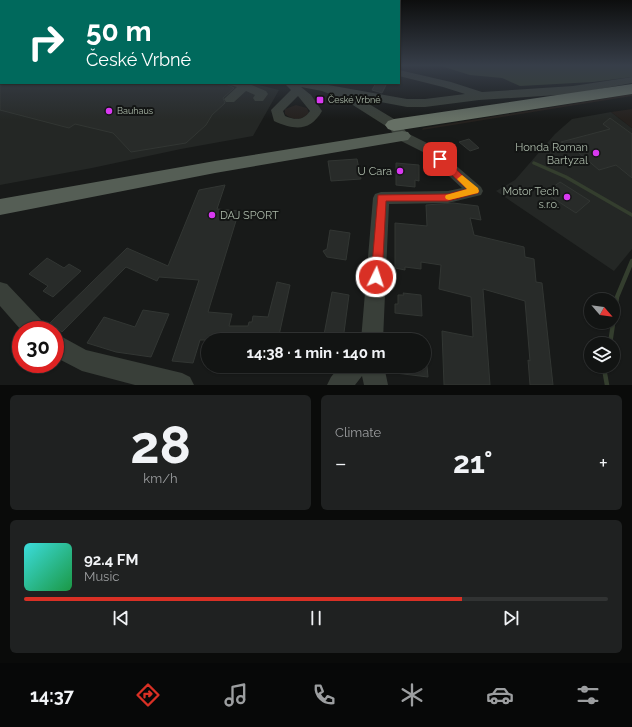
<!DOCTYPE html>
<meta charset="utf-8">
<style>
:root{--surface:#121413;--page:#1f2121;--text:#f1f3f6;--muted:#9c9ea0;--line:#313333;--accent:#d93025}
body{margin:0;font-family:Raleway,sans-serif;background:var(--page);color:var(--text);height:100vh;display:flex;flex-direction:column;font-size:15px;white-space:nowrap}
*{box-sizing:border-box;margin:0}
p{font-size:13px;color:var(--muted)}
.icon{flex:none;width:22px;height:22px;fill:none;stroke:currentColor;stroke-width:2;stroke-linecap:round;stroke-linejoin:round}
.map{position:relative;height:385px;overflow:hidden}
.sheet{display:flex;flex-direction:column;gap:10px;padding:10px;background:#0a0b0a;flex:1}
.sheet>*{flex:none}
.banner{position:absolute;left:0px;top:0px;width:400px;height:84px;box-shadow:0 1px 3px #0004,0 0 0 1px var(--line);background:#00695c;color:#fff;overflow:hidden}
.needle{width:26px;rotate:118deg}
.tools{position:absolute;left:584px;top:293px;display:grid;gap:8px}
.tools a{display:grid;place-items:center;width:36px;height:36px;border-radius:50%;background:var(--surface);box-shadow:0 1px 3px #0004,0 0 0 1px var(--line);font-size:20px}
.speed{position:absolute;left:12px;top:321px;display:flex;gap:8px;font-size:20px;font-weight:700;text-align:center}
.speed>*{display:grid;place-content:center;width:52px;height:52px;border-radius:50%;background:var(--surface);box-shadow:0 1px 3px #0004,0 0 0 1px var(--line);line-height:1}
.speed .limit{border:6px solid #d22;background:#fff;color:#111}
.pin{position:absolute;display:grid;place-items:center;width:34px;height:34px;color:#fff;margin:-17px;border-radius:8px;box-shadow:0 2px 6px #0006}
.me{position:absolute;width:44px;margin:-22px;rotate:4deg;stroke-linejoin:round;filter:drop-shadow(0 0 3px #0008)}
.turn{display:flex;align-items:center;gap:14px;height:84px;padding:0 20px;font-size:18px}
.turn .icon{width:52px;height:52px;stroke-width:2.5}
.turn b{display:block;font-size:28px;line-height:34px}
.big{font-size:30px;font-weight:700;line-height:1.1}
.sheet .card{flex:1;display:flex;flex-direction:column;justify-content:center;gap:6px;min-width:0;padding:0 14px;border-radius:6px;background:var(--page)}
.sheet .dial{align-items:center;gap:0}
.dial b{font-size:52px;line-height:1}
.song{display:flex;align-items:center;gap:12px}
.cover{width:48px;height:48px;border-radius:6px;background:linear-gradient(135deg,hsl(180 70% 55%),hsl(140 70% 35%))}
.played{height:4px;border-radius:2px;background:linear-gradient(90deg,var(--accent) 75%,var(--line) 75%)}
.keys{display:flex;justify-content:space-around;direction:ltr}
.heat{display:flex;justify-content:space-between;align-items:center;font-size:22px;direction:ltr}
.sheet .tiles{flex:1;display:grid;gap:10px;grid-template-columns:1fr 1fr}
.card:last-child{grid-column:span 2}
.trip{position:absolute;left:201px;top:333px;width:230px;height:40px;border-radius:20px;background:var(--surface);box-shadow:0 1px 3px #0004,0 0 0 1px var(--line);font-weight:700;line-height:40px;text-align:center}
.tab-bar{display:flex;height:64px;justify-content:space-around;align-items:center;background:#070808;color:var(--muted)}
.tab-bar .icon{width:28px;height:28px}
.tab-bar .active{color:var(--accent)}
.tab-bar b{font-size:18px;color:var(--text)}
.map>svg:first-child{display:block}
</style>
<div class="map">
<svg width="632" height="385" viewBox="0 0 632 385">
<rect width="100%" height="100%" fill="#181a19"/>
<path fill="#242725" d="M0,65L1,83H251L279,90L253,136L181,149L92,168L0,185Z
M611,112L632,128V249L614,271L496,191L515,180L555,134L572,119Z"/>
<path fill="#25211e" d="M632,94V96L422,130L423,128Z
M296,105L307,108L309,113C303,120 292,121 285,114V109Z
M632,109V128L611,112Z"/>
<path fill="#343e2e" d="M438,65H632V77L593,82L520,86L502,78L470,75Z"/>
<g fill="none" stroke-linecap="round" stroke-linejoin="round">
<path stroke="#343e2e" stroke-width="3.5" d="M534,163L566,177L632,215"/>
<path stroke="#343e2e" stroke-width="4.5" d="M610,344L617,297L632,261
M606,366L605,374L607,385"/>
</g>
<path fill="#282b29" stroke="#323633" d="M0,83H224L234,88L223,98L225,103L212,115L206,125L186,143L131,152L113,133L75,124L69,128L0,110Z
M376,83H387L382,93L372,90Z
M610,118L632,134V178L616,165L599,170L572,147L561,142L610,129L603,124Z
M469,139L479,148L470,151L459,142Z
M357,159L361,179L331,181L328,161Z
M396,163L419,165V181L415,180V187L396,185Z
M560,182L590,201L576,213L545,193Z
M225,185L217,209L239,211L208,312L232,314L229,326H248L249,322H252L253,316L268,317L277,282L290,285L278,340H200L193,363L172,361L199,280L159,277L157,281L126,267L62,332L50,323L127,248L168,266L199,190Z
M453,203L478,206L481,220L470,218L474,235L524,247L525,257L534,259L536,282L542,283L553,385H530L528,360L530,361L525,301L483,289L490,385H444L442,331L473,337L471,297L439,289L441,265L421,262V269L405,267V270L395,268V223L427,226L426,205Z
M330,230L350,233L346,260L327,257L323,251L327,249Z
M47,258L64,268L69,264L81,271L53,297L43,291L48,286L29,274Z
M332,292L349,295L343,340H323Z
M403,293L421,295L422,316L395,313V304H398V295H404Z
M143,310L169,314L151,357L116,352L87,343L104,317L135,327Z
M386,366H427L428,377L387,372Z"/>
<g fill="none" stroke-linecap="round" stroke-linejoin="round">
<path fill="#393f39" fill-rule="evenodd" d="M399,70L451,82L482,92L573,86L632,77V83L573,94L479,100L425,107H407L359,98L399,122L407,133L433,146L481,187L483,191L481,195L448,203L389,204L383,340H361L373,198L375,194L381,192L448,191L462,188L423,152L397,139L389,128L345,100L322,91L301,87L311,95L322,111C310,132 294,130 274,121L271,110L291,90L284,83H317L407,99H425L465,94L443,87L399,76ZM298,96L310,111C303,121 295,120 285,116L283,111Z
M228,83H247L266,91L268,94L263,101H255L253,98L255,95L246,91L234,102H226L224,99L237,87L230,85Z
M0,282L7,284L43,322L46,330H21L0,306Z
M55,333L86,350L182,373L190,377L194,385H135L82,371L55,357Z
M340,366H384L388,385H364L362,376L355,385H327L331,377Z"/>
<path fill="#555e55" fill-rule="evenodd" d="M402,131L408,132L411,136L408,140L215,173L0,215V199L215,161Z"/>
<path fill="#667065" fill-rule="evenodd" d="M632,84V94L394,131L388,129L385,125L388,121L394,119Z"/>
</g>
<linearGradient id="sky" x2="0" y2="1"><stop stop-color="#0d0e0e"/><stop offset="0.55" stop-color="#373e49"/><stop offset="1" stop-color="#373e49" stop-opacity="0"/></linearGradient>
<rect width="632" height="119" fill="url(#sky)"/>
<path fill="#d93025" stroke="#8d1f18" d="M440,156L443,157L479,191L478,193L448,201H386L382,277L380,280L376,282L372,280L371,277L378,195L448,194L467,189L437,161L436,159L437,157Z"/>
<path fill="#f59e0b" d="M462,175L478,188L479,191L478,193L449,200L446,199L445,197L446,195L467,189L457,179Z"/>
<g fill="#d939f1" stroke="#131514" stroke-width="1.5">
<rect x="316" y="96" width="8" height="8" rx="2"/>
<circle cx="109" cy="111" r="4"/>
<circle cx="596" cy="153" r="4"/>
<circle cx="400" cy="171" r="4"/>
<circle cx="567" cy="197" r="4"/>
<circle cx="212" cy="215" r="4"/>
</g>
<g text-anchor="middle" stroke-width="4" stroke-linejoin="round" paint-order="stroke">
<g font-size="9" fill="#acbaaa" stroke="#131514" text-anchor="start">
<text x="328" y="103">České Vrbné</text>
<text x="117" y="114">Bauhaus</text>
</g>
<g font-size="11" fill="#acbaaa" stroke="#131514" text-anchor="end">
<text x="588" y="151">Honda Roman<tspan x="588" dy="13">Bartyzal</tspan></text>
<text x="392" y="175">U Cara</text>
<text x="559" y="195">Motor Tech<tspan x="559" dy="13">s.r.o.</tspan></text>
<text x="220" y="219" text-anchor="start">DAJ SPORT</text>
</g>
</g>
</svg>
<div class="tools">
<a><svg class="needle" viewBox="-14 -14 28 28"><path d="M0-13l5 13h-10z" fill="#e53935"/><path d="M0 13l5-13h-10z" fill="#9c9ea0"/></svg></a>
<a><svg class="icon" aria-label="layers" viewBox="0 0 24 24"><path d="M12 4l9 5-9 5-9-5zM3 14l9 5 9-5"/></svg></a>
</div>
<div class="speed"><div class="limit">30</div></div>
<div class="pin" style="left:440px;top:159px;background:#d93025"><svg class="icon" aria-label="arrive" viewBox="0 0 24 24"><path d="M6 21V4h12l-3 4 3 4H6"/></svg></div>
<svg class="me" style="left:376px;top:277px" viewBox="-20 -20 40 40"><circle r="17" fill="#d93025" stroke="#fff" stroke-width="3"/><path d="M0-11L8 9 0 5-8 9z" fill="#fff"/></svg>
<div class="trip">14:38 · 1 min · 140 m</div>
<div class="banner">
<div class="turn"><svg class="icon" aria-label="right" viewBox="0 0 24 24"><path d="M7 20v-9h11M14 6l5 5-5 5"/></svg><div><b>50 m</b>České Vrbné</div></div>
</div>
</div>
<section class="sheet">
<div class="tiles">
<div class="card dial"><b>28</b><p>km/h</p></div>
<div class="card"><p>Climate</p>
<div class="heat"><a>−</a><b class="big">21°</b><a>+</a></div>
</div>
<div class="card">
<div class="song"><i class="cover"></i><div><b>92.4 FM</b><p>Music</p></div></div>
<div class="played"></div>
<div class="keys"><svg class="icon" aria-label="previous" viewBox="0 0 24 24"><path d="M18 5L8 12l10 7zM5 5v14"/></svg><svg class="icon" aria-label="pause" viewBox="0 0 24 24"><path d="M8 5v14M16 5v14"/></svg><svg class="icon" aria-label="next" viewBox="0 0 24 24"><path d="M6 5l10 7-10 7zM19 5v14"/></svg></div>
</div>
</div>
</section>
<nav class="tab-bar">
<b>14:37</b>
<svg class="icon active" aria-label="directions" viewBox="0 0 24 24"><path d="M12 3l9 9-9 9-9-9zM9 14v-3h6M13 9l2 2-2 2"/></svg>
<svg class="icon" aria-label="music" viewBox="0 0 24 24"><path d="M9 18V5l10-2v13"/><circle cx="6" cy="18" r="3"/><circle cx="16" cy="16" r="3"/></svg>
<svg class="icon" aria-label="phone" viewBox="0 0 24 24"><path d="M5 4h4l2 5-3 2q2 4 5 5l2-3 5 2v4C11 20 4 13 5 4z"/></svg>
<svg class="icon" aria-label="climate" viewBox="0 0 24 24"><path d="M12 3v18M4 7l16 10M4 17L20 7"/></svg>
<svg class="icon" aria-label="car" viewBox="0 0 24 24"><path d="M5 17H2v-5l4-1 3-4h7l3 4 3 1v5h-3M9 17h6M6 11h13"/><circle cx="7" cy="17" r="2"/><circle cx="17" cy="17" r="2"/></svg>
<svg class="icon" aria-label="filters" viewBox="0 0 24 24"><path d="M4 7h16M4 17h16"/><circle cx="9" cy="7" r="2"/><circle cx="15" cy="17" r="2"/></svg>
</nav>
